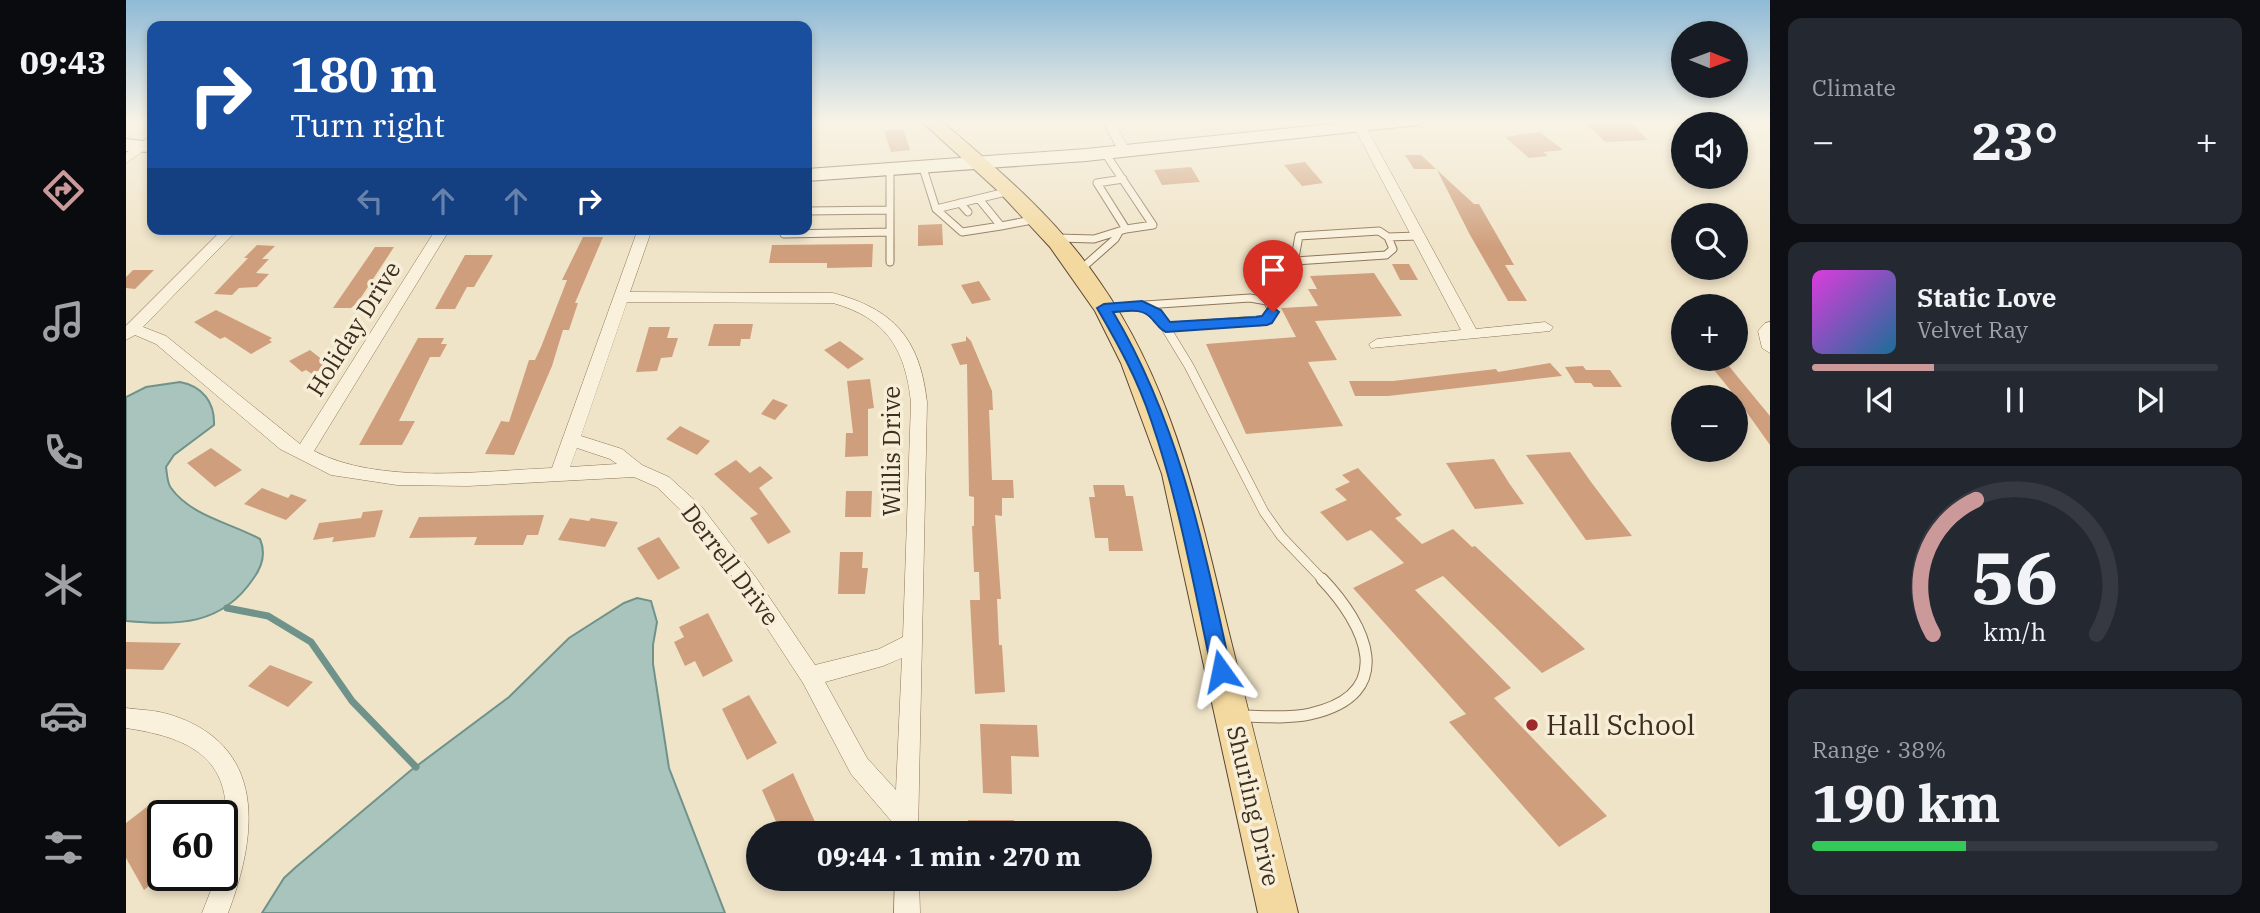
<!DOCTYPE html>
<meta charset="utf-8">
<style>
:root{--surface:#171b24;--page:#242831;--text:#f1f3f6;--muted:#9ea1a6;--line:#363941;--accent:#cc999b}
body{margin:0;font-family:"IBM Plex Serif",serif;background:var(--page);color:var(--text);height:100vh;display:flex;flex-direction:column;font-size:26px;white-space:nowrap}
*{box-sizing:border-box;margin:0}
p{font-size:23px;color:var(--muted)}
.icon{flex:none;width:38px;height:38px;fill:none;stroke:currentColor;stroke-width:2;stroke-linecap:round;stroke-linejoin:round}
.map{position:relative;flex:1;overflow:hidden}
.details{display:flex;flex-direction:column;gap:18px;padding:18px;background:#0d0f14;width:490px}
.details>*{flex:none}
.hud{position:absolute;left:21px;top:21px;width:665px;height:214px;border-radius:14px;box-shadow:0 4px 10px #0003;background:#1a4fa0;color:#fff;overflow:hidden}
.needle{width:46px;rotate:91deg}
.buttons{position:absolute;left:1545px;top:21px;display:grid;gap:14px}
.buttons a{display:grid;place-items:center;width:77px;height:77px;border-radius:50%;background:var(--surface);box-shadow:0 4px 10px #0003;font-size:35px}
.speed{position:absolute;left:21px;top:800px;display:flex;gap:14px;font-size:35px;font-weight:700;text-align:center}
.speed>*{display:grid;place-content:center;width:91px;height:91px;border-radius:50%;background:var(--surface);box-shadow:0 4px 10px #0003;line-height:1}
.speed .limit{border:4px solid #111;border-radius:10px;background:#fff;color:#111}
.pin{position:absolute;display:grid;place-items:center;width:60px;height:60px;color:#fff;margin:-72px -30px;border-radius:50% 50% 50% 0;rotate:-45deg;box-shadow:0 0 7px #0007}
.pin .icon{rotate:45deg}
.me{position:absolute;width:77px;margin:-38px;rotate:348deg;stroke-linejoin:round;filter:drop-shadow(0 0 5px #0008)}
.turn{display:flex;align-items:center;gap:24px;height:147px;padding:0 28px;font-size:32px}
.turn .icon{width:91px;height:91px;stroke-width:2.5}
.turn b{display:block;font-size:49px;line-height:60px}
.lanes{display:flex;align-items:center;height:66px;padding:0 28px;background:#0003;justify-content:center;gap:35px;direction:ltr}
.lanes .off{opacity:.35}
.big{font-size:52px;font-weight:700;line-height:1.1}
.details .card{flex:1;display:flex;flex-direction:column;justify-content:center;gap:10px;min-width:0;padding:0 24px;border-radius:14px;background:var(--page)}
.details .dial{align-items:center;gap:0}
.dial svg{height:182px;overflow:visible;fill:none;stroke:var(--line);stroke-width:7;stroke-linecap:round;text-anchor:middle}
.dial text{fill:var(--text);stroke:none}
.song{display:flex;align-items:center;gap:21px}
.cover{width:84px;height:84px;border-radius:10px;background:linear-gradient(135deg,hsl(300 70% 55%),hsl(200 70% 35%))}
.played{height:7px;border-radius:4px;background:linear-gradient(90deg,var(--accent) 30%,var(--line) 30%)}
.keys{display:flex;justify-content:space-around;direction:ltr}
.heat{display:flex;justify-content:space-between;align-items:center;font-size:38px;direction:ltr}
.charge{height:10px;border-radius:5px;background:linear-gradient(90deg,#34c759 38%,var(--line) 0)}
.trip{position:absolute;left:620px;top:821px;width:406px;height:70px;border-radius:35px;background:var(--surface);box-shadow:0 4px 10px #0003;font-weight:700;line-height:70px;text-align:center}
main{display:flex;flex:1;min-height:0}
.dock{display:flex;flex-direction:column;width:126px;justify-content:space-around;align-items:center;background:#090b0e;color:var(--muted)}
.dock .icon{width:49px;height:49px}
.dock .current{color:var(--accent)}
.dock b{font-size:32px;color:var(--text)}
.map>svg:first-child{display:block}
</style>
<main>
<nav class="dock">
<b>09:43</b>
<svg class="icon current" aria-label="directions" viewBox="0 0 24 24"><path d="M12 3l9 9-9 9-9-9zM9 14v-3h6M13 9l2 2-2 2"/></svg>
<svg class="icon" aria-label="music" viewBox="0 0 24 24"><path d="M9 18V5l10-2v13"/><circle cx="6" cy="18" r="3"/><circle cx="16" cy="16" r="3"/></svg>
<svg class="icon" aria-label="phone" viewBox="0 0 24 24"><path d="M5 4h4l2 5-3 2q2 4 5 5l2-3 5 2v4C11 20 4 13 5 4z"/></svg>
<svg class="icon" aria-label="climate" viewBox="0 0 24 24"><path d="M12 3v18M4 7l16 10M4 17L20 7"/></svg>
<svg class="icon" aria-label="car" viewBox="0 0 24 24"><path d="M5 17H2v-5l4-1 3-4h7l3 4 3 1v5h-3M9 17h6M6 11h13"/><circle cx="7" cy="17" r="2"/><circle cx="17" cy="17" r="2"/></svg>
<svg class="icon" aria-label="filters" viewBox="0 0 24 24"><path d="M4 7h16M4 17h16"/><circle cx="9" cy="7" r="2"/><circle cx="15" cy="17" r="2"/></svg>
</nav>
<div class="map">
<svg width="1644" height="913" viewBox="0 0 1644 913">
<rect width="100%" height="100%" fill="#f0e4c8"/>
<path fill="#a9c4bc" stroke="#6f938a" stroke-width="2" d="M54,382C76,386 89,402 88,425L48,455L40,467C41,473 41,483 45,488C65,516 105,523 134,539C140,553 136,567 127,579C96,625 52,626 0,621V397L20,387Z
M511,598L525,601L531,622L527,645V664L543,768L599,913H136L158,878L170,867L284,771L383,697L443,638L498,603Z"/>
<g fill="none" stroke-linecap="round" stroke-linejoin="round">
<path stroke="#6f938a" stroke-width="7" d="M101,608L142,616L185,642L226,701L290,767"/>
</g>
<path fill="#cf9f7d" d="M1457,120H1501L1522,140L1479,142Z
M777,129L784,150L765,152L758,131Z
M1414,132L1437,150L1417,152L1422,156L1403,158L1379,137Z
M1279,155H1295L1310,169H1288Z
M1179,162L1197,183L1176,186L1158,165Z
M1065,167L1074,182L1036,185L1028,170Z
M1311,170L1348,204H1353L1388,265H1379L1401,301H1382L1344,235Z
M816,224L817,245L792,246V225Z
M457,237H477L449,303H452L443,330H437L426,366L388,455L359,454L375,421L383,422L403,360H409L415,347L441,280H436Z
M747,244L746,267L701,268V263H643L646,245Z
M131,245L149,246L136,259H143L130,273L143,274L131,287L113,288L106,295L88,294L122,258H118Z
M249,247H268L232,302L225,308H207Z
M339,255H367L348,287H341L329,309H309Z
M1266,264H1283L1292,280H1274Z
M7,270H28L9,289L0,288V277Z
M1248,273L1276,316L1189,321L1211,360L1182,362L1217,426L1120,434L1080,344L1170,337L1155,308L1192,306L1182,289H1191L1184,276Z
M853,281L865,300L846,304L835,285Z
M90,310L146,338L143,340L146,342L125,354L99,337L94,339L68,322Z
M588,324H627L624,339H615L614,346H582Z
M523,327H544L541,338H552L546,357L535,358L531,371L510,372Z
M840,336L845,341L866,391L867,410H863L866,480H887L888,498H876V516L869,515L875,599H871L873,645H876L879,692L849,694L844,600H854L853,572H848L846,526H848V497L843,496L841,364L834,365L825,344L840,341Z
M292,338H318L315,344H321L314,357H304L273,421H289L276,445H233Z
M714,341L738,359L722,369L698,350Z
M184,350L203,365L186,374L180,370L176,372L163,361Z
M1579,359H1597L1644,416V445L1617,407H1610V397Z
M1424,363L1436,376L1262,396H1229L1223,381H1267L1370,369L1372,372Z
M1457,366L1460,370H1484L1496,387H1468L1465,383H1449L1439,367Z
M744,379L748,408L742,409V456L719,457L720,433H727L721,381Z
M647,399L662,405L649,420L635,414Z
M554,426L584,441L571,455L540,439Z
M85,448L116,470L89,487L61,463Z
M1444,452L1465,482L1506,536L1460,540L1400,455Z
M1368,459L1383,483L1398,504L1349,509L1320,463Z
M610,460L624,473L634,466L647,478L633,488L665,532L642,544L624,518L632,514L588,474Z
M1232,468L1276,515L1269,518L1296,544L1327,529L1346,547L1349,546L1459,649L1416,673L1317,576L1289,590L1385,688L1368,698L1481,816L1433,847L1323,722L1340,714L1227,588L1278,563L1245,530L1221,541L1194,512L1221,500L1209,489L1224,482L1216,475Z
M967,485H998L1000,496H1007L1017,551H983L982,538H969L963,497H969Z
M136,488L162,498L165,494L181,500L160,520L118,504Z
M720,491H746L745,517H719Z
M257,510L249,537L206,542L208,537L187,540L193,523L235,518L237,512Z
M418,515L412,535H401L397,545H348L351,537L283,538L293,517Z
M444,518L463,521L465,518L492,522L479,547L432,540Z
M533,537L554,568L532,580L511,548Z
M714,552H737L736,568H742L739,594H712Z
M582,613L607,661L577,677L569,661L559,666L548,642L558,637L553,627Z
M0,642L55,643L37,670L0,669Z
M144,665L187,682L162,707L122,686Z
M623,695L651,743L621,760L596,709Z
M854,724L911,725L913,757L885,756L886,794L857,793Z
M667,773L694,833H655L636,790Z
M22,806L37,831V875L18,890L0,858V823Z
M842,820H888L889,833H842Z"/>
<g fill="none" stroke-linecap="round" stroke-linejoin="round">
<g stroke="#8d765c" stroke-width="9">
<path id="lane-far2" d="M797,168L810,209L884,191
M764,171V262
M997,179L971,183L1000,229
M853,199L875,226L911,219
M834,203L842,212
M810,209L836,232L875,226
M681,211L764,210
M659,229L658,234L764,232
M1262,237L1292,236
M931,238L968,239L1000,229L1027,225L979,153
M954,270L989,239L993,232
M1135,299C1167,286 1167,267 1173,236L1253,231L1262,237L1267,249L1260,255L1169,261
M1019,305L1124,298L1141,301L1147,311L1141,320L1133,322
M980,308L1016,306L1037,322"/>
</g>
<g stroke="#8d765c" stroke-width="10">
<path id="lane-far1" d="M1035,320L1063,366L1138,512L1155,536L1197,580
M1040,327L1141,320"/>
</g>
<g stroke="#8d765c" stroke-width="13">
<path id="lane" d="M1113,716C1136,716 1161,719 1184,714C1273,694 1240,625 1196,579"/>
</g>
<g stroke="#8d765c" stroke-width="1">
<path id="street" d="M976,120H988L1004,151L1002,154H994Z
M1234,123L1240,127L1350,329L1419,322L1427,327L1424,331L1245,348L1243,344L1251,339L1335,330L1228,127Z
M26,135V145L0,163V153Z
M97,229H112L17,327L40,336L174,444L310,229H324L188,451C253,485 354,471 426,468L512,229H526L504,292L707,293C768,309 794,339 801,402L792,833H768L767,823L725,774L677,683L617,591L562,517L531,487L508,477L342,486L271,485L205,475L154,449L30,344L9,335L0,340V326ZM501,302L707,303C760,318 779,348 785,402L777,637L753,649L689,665L631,579L576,507L543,477L516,465L496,449L455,436ZM451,448L484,459L491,464L444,467ZM776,658L770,790L741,758L699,682L757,666Z
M1644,322V353L1636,348L1632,331L1639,323Z
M0,708C14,710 29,710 42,714C142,744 132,834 102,913H76L91,875H96C96,855 100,835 100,815C101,751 52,736 0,728Z
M769,878H793L794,913H768Z"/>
</g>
<g stroke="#6f573f" stroke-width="2">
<path id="secondary" d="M1245,120H1301L1292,125L960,161L681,181V169L960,149Z
M0,139L26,142V152L0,151Z"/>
</g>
<g stroke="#5b4430" stroke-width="2">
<path id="primary" d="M794,120H814C872,169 930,218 973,281C1046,385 1072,504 1101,625C1125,721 1149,817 1172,913H1132L1036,474L995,363L969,311L924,247L872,191Z"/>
</g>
<use href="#lane-far2" stroke="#faf1dc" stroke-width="7"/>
<use href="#lane-far1" stroke="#faf1dc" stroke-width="9"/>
<use href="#lane" stroke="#faf1dc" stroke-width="11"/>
<use href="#street" fill="#faf1dc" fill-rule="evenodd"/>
<use href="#secondary" fill="#faf1dc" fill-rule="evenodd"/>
<use href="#primary" fill="#f3d9a0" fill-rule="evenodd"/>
</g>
<linearGradient id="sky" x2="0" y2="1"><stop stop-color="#8fbad6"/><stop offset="0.49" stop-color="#f8f3e6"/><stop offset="1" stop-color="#f8f3e6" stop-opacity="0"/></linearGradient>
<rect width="1644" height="247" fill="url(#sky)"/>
<path fill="#1a73e8" stroke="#114b97" stroke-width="2" d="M1016,301L1035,310L1044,322L1130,317L1136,316L1142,308L1147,307L1153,312L1146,323L1141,325L1040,332C1033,329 1032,325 1027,320C1017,307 1002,311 987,312C1053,422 1078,547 1105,671L1102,677L1095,680L1089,677L1086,671C1068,587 1053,501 1025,420C1012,380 992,344 971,308L978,304Z"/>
<circle fill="#9e2a2b" stroke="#f7eed8" stroke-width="2.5" cx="1406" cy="725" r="7"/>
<g text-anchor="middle" stroke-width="7" stroke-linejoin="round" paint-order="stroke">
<g font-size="24" fill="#3d2e20" stroke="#f7eed8">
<text transform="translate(228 329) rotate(-58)" y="8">Holiday Drive</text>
<text transform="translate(766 451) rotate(-90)" y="8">Willis Drive</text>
<text transform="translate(604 565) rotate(53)" y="8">Derrell Drive</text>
<text transform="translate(1127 806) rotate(77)" y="8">Shurling Drive</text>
</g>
<g font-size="28" fill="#3d2e20" stroke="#f7eed8" text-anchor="start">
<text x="1420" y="735">Hall School</text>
</g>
</g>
</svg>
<div class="buttons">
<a><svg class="needle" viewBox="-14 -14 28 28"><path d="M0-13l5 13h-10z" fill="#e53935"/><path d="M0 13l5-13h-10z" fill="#9ea1a6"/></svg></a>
<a><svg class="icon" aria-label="sound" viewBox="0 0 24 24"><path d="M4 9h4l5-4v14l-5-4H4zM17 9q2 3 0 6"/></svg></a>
<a><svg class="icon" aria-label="search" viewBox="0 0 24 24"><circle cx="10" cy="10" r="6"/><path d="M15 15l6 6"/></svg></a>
<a>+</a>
<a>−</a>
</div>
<div class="speed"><div class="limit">60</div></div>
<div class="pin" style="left:1147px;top:312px;background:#d93025"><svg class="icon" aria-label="arrive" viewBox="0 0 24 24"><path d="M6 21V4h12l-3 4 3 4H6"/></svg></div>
<svg class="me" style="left:1095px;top:671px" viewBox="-20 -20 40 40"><path d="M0-17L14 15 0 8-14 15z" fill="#1a73e8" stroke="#fff" stroke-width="4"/></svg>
<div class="trip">09:44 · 1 min · 270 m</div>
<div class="hud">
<div class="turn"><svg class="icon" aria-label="right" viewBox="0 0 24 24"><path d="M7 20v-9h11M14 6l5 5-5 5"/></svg><div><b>180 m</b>Turn right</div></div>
<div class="lanes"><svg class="icon off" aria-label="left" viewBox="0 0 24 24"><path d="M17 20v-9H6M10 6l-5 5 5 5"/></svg><svg class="icon off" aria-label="ahead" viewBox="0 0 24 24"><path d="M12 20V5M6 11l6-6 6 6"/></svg><svg class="icon off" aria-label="ahead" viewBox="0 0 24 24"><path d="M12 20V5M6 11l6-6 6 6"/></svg><svg class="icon" aria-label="right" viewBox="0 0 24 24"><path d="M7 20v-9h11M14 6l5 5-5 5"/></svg></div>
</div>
</div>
<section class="details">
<div class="card"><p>Climate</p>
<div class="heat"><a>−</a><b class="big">23°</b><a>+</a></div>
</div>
<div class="card">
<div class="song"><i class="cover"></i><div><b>Static Love</b><p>Velvet Ray</p></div></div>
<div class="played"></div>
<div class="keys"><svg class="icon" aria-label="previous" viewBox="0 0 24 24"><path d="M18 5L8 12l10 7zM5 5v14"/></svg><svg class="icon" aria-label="pause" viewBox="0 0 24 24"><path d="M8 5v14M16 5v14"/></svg><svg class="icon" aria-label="next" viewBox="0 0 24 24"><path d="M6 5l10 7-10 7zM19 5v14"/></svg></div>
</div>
<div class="card dial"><svg viewBox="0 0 100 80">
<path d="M14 69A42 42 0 1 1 86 69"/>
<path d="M14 69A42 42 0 0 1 33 10" stroke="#cc999b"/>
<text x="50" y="56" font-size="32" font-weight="700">56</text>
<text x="50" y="72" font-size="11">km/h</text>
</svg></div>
<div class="card"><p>Range · 38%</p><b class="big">190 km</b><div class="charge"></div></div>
</section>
</main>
